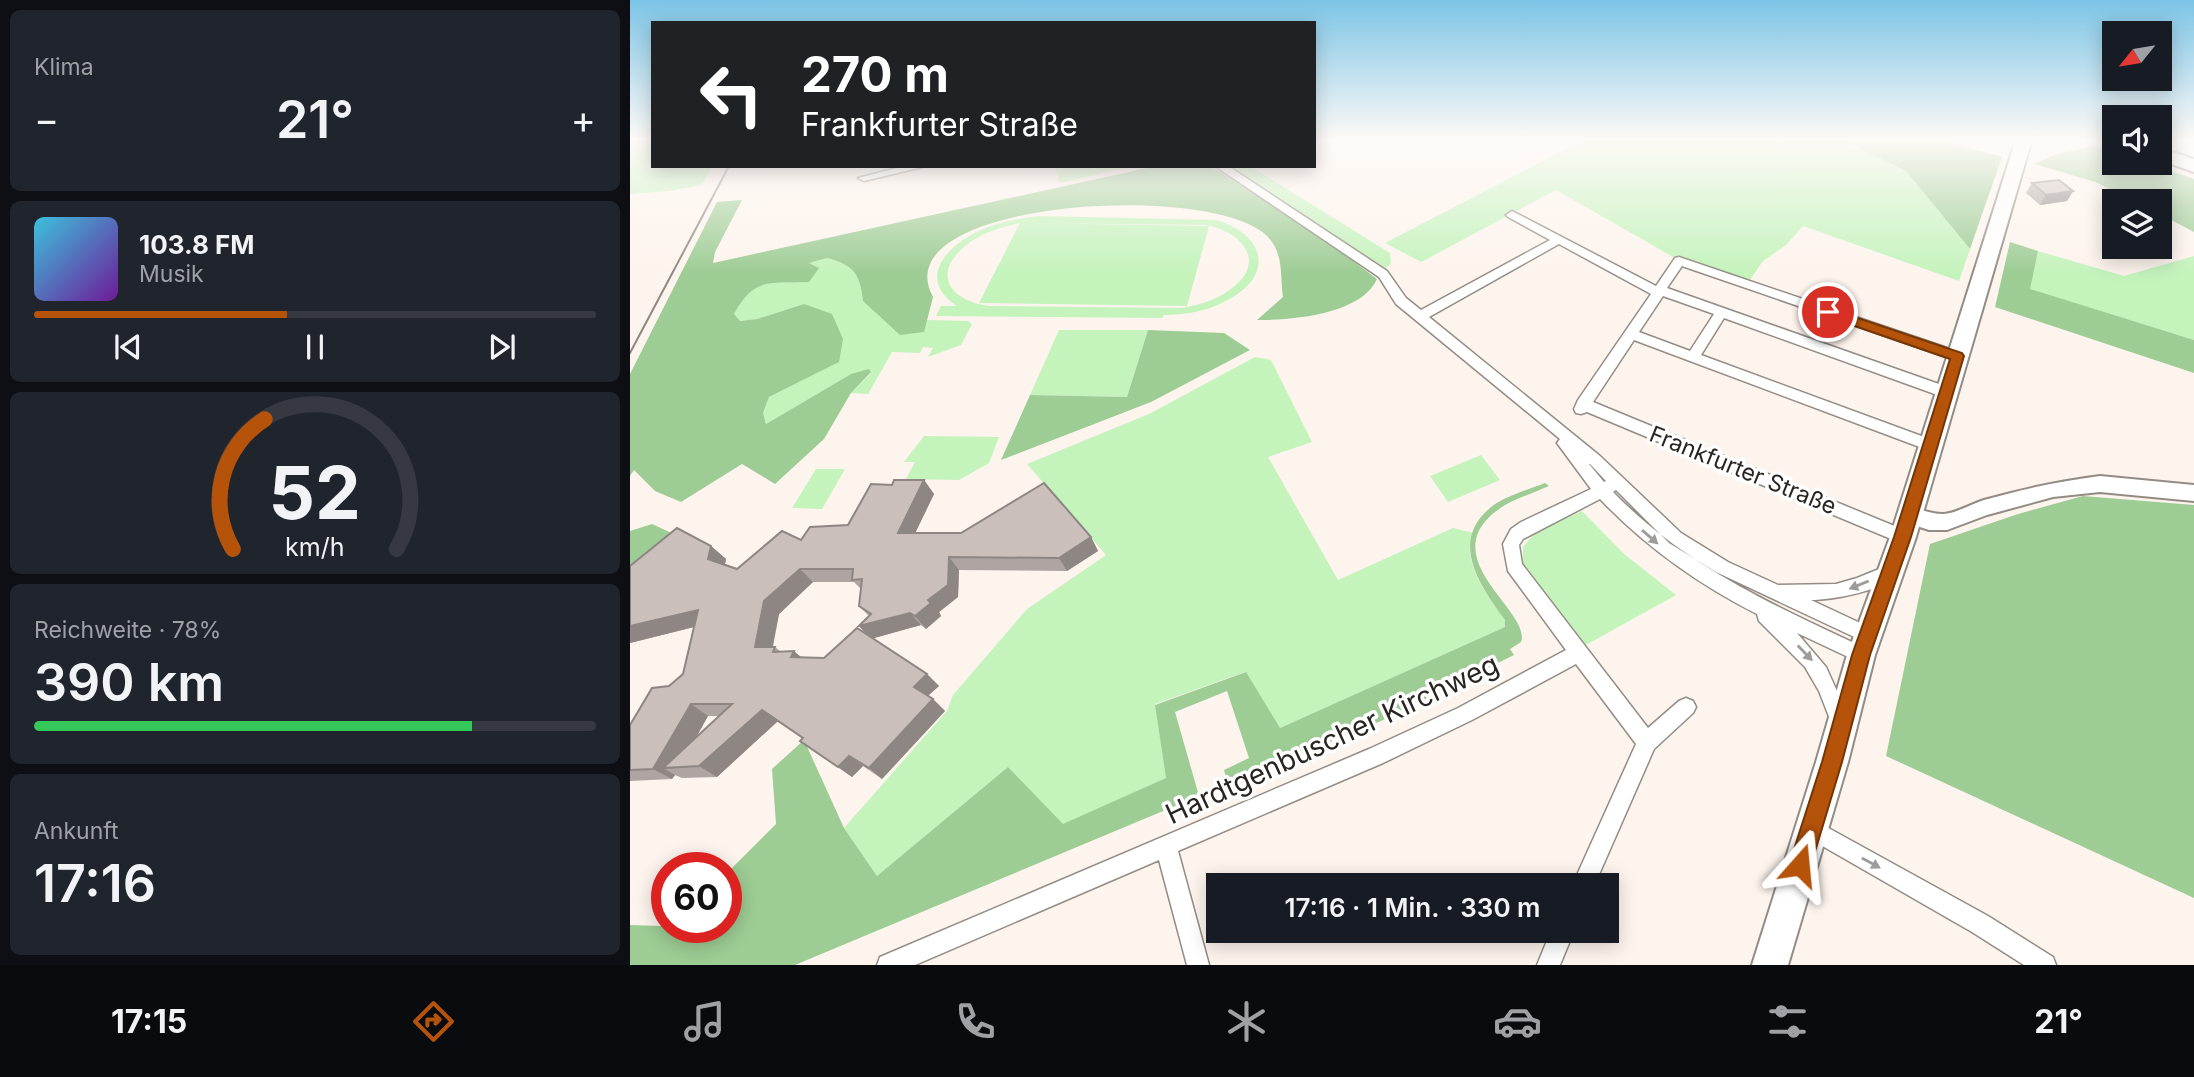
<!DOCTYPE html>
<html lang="de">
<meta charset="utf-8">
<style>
:root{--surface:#171b24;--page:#20242c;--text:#f1f3f6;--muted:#9ea1a6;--line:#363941;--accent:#b45309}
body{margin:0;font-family:Inter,sans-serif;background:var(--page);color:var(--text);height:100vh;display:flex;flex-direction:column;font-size:26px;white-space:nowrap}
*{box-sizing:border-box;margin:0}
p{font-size:23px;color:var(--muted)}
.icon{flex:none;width:38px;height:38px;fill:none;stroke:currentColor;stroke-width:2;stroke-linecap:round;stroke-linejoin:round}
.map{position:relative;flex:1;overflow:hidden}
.side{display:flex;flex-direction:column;gap:10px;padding:10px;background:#0d0f14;width:630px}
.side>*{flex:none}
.top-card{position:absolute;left:21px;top:21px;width:665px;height:147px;border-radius:0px;box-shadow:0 4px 18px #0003;background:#202124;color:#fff;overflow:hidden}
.needle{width:46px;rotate:240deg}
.fabs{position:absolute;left:1472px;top:21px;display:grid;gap:14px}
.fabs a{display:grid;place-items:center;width:70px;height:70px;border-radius:0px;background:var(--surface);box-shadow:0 4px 18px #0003;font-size:35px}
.speed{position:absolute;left:21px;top:852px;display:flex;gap:14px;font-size:35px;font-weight:700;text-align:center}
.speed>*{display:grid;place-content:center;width:91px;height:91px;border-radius:50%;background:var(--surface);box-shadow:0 4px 18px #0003;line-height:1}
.speed .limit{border:10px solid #d22;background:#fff;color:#111}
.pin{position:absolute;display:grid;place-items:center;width:60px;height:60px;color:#fff;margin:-30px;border:4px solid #fff;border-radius:50%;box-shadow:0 2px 7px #0007}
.me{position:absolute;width:77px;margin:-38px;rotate:18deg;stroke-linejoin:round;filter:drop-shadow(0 0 5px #0008)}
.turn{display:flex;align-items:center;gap:24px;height:147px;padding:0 35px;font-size:32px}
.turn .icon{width:91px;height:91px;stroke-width:2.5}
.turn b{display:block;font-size:49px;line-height:60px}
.big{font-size:52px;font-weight:600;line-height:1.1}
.side .widget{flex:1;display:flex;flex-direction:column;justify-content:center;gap:10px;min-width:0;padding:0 24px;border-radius:10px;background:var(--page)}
.side .dial{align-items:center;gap:0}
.dial svg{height:182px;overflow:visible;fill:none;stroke:var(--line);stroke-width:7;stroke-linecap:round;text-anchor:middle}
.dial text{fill:var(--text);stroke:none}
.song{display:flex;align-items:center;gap:21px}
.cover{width:84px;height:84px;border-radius:10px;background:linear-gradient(135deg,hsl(190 70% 55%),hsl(280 70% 35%))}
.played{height:7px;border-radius:4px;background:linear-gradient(90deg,var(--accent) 45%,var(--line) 45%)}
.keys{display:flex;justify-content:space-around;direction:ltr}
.heat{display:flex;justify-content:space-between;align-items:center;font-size:38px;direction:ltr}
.charge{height:10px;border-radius:5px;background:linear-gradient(90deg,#34c759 78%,var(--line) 0)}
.trip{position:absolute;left:576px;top:873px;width:413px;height:70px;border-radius:0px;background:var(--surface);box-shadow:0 4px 18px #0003;font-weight:600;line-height:70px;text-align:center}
.tabs{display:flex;height:112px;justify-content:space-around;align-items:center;background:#090b0e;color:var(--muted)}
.tabs .icon{width:49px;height:49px}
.tabs .on{color:var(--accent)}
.tabs b{font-size:32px;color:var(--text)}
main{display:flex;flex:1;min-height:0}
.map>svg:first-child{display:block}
</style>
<main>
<section class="side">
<div class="widget"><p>Klima</p>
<div class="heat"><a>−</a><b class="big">21°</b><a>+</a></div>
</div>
<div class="widget">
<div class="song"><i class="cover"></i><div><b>103.8 FM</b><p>Musik</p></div></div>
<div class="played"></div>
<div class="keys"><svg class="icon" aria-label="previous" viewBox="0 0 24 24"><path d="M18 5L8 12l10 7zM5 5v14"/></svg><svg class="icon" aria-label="pause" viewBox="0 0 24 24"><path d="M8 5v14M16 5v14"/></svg><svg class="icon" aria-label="next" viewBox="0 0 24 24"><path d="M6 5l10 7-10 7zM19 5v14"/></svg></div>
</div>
<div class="widget dial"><svg viewBox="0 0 100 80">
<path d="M14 69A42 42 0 1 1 86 69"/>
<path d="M14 69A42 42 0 0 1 28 12" stroke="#b45309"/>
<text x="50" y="56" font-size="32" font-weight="700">52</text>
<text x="50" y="72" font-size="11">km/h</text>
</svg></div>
<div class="widget"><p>Reichweite · 78%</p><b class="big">390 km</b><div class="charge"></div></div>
<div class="widget"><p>Ankunft</p><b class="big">17:16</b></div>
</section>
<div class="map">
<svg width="1564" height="965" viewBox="0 0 1564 965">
<rect width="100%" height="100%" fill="#fdf4ed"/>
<path fill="#c4f3bc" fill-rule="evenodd" d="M0,139H23V166H83L72,185L39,191L0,194Z
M955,139H1210L1276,171L1340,249L1329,281L1173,226L1156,245L1133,261L1117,284L1045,258L926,190L791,262L755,243Z
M424,166H505L430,183Z
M594,166H620L760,253L761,263L756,268Z
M409,216L586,220C630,232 647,270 603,297C582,310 558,315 534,315L532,318L306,316L311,306H327C283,277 321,242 355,228C373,221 390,218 409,216ZM393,223L576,225C615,233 638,264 598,291C584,301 568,305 552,308L359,306C317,300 301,271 339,243C354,232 372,227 390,223L349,303L557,306L579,226Z
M1408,251L1494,276L1564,256V340L1399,289Z
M197,258C224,265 230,274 233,301L293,332L297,320L338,321L342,324L331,345L298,357L303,348L293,347L290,353L262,352L238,394L221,393L241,373L221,374L136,424L133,413L139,397L208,362L174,304L127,319L110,321L104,314C125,276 140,284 179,282L178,263Z
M429,330H518L497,397L400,395Z
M625,357L641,360L682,442L638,457L708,580L823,528L843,533C831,565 858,595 875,620V627L650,728L615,672L525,704L536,778L433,825L378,767L247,876L214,828L317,711L323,695L397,609L476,555L397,464L519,414Z
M294,436L369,437L359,463L329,480L276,479L285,462H274Z
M851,455L870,480L818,502L800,476Z
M186,469H215L192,509L162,508Z
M952,511L994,554L1046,595L954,646L893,565V547L906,532Z"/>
<path fill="#9dcc94" d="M1210,139H1304L1372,157L1340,249L1276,171Z
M1466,145L1484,151V163H1518L1564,179V232L1530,214V201H1504L1465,182L1404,164L1424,155Z
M526,166H581L699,243L747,279C731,315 661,320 627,320L653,297C650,276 654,254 638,237C584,180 250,200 303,297L294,332L270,335L233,301C230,274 224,265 197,258L179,263L189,268L179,282C140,284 125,276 104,314L110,321L127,319L174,304L202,314L213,339L209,362L139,397L133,413L136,424L221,374L239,369L241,372L221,393L194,439L145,484L112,464L51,502L25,491L4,470L0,476V374L87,202L112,200L85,252L83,263Z
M1380,242L1408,251L1400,289L1564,340V373L1365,307Z
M518,330L594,333L620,350L521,402L371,460L400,395L497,397Z
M915,483L919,486C901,494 880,500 865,512C805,560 902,612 891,642L880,649L884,655L751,721L598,784L594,770L619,758L597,691L545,712L569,796L165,965H0V925L96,928V874L146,824L142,769L174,740L214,828L247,876L378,767L433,824L536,778L525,705L616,672L650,728L875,627V620C852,588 818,543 860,508C874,496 898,490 915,483Z
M1453,496L1564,505V898L1256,756L1300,544L1388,514Z
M22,524L61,542L0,611V531Z"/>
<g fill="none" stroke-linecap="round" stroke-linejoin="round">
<g stroke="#938c85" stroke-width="3">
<path id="minor" d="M275,166H297L234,181L228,178Z
M585,166H598L757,271L776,298L791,310L920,240L878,217L876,215L882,211L1026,286L1045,258L1049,257L1332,353L1334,356L1332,359H1322L1052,266L1037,288L1323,389L1325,393L1323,397H1313L1094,318L1071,355L1305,441L1308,445L1305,449H1295L1004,340L963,402L1279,532L1281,537L1279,542L1273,544L957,412L951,414L946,413L944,409L948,400L1021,294L929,244L799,317L970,456L1051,533L1098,562L1148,585L1206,584L1227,578L1259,565L1265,567L1268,572C1257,591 1201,600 1181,600L1243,629L1246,635L1243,641L1237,643L1086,572L1039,543L986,490L983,492C1055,566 1145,606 1237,649L1240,655L1237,661L1231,663L1167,633L1196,667L1220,720L1217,727L1210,729L1203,727L1189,691L1175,667L1129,621L1127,614C1068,584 1016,547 970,499L893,539L889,545L892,564L1018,728L1049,701L1056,698L1063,701L1066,707L1063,713L1024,749L964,886H942L1006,744L946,664L842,720L753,763L548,851L579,965H557L529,860L285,965H247L250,957L739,749L828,708L936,650L878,571L873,544L881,529L891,522L961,489L930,447L927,443L930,439L766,304L749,277ZM1033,296L1084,314L1060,351L1009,332ZM959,464H960L976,481L974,482Z
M1182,819L1358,916L1423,957L1426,965H1394L1342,932L1175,836L1172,829L1175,822Z
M921,931H944L930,965H907Z"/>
</g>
<g stroke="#938c85" stroke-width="4">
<path id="tertiary" d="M1470,476L1564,485V501L1470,492L1423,497L1357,515L1317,530H1299L1272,521L1269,515L1272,509C1285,505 1299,515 1314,514C1327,513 1341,504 1354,500C1393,489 1430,481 1470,476Z"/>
</g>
<g stroke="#938c85" stroke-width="4">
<path id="primary" d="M1386,139H1402L1286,537L1245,655L1218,762L1158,965H1122L1186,762L1217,655L1260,537Z"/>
</g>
<g stroke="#938c85" stroke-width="4">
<path id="motorway" d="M1530,148L1564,159V172L1530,160Z"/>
</g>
<use href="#minor" fill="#fff" fill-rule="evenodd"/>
<use href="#tertiary" fill="#fff" fill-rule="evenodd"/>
<use href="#primary" fill="#fff" fill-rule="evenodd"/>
<use href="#motorway" fill="#fff" fill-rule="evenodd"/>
<path stroke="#8e8883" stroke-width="2" d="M0,353L99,166"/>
</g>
<path fill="#aea4a1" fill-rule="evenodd" d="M1402,183L1443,191L1437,201L1410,205L1396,193Z
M294,480L304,494L285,533L461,537L468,551L437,571L329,570L328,597L309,612L311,616L296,629L291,625L243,638L297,674L309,686L298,696L303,699L315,711L252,779L233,766L222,777L170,741L173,738L148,721L87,777L52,778L45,775L42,779L0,781V725L53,674L64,627L0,643V566L81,546L96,559L95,565L107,569L171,540L218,525L262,485ZM183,582H224L231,589L229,606L239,616L229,626L236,633L194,658H172L150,651L145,647H143L149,614ZM78,716H90L66,738Z"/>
<path fill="#8d8683" d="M1443,191L1437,201L1410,205L1416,195Z
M294,480L304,494L279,546L268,533Z
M461,537L468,551L437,571L429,558Z
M81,546L96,559L93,572L78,559Z
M319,557L329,570L328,597L309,612L311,616L296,629L285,616L298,600Z
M170,569L183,582L149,614L140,659L125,647L134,601Z
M68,610L84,622L0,643V626Z
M280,613L291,625L241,639L229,626Z
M164,651L178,663L161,657Z
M297,674L309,686L295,698L284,687Z
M303,699L315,711L252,779L239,768Z
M61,704L78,716L49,767L33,768L45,775L42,779L23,769Z
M132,710L148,721L87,777L69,766Z
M219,756L233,766L222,777L208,767Z"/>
<path fill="#cabfbb" stroke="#8d8683" stroke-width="2" d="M1429,180L1443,191L1416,195L1402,183Z
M264,480H294L268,533H331L414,483L461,537L429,558L319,557L318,585L298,600L301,603L285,616L280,613L229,626L241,614L229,606L232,579L222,580L223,569H170L134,601L125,647H145L143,652L164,651L161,657L194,658L227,628L297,674L284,687L303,699L239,768L219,756L208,767L170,741L173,738L132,710L69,766L33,768L102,704H61L23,769L0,770V725L22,688L39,686L53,674L68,610L0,626V566L47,528L81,546L78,559L107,569L152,531L171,540L180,527L218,525L241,484L262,485Z"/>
<defs><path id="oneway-solid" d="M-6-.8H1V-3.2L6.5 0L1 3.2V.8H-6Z" transform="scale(1.75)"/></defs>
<g fill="#9e9c9b">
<use href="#oneway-solid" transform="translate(1020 537) rotate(41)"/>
<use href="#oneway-solid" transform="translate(1229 585) rotate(158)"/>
<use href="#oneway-solid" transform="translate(1175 653) rotate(46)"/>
<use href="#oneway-solid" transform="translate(1241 863) rotate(29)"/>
</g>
<linearGradient id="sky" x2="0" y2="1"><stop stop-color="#7cc4e6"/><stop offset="0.51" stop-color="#fefaf7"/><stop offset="1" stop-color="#fefaf7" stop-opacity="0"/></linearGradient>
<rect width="1564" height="274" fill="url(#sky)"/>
<path fill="#b45309" stroke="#753606" stroke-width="2" d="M1198,308L1332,353L1334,356L1281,537L1240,655L1212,762L1181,865L1177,873L1170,876L1162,873L1159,865L1192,762L1222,655L1264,537L1320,359L1193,315V309Z"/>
<g text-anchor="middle" stroke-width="7" stroke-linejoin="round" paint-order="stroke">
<g font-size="23" fill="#272421" stroke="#fff">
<text transform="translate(1113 470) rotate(22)" y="8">Frankfurter Straße</text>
</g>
<g font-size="28" fill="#272421" stroke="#fff">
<text transform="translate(702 739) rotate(-25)" y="10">Hardtgenbuscher Kirchweg</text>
</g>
</g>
</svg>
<div class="fabs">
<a><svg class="needle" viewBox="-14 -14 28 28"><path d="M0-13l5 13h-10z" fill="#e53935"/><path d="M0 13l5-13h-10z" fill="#9ea1a6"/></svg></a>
<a><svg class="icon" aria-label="sound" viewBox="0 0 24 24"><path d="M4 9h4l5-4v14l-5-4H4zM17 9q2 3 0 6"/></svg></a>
<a><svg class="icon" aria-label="layers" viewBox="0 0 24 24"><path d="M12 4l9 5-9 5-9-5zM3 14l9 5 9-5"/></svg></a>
</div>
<div class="speed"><div class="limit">60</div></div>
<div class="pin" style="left:1198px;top:312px;background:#d93025"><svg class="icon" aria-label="arrive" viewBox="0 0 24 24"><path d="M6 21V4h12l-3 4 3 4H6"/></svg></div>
<svg class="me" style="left:1170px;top:865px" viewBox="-20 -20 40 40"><path d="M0-17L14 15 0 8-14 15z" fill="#b45309" stroke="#fff" stroke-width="4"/></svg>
<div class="trip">17:16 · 1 Min. · 330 m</div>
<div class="top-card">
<div class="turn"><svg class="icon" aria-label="left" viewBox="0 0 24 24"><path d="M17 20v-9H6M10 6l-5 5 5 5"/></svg><div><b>270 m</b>Frankfurter Straße</div></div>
</div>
</div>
</main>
<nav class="tabs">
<b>17:15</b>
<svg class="icon on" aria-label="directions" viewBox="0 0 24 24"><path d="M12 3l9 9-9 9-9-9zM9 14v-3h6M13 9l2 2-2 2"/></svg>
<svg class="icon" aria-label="music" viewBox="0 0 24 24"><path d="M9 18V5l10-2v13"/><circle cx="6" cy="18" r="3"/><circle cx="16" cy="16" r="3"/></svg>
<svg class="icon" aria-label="phone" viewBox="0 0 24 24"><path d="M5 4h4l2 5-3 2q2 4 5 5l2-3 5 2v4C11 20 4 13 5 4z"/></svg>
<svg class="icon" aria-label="climate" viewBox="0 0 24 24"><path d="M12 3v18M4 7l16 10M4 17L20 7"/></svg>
<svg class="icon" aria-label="car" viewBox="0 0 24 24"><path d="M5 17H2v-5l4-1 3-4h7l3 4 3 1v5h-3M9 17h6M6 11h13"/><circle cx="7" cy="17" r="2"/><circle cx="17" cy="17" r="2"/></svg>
<svg class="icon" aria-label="filters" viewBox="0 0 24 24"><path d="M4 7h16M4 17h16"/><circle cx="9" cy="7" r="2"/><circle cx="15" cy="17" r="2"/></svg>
<b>21°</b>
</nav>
